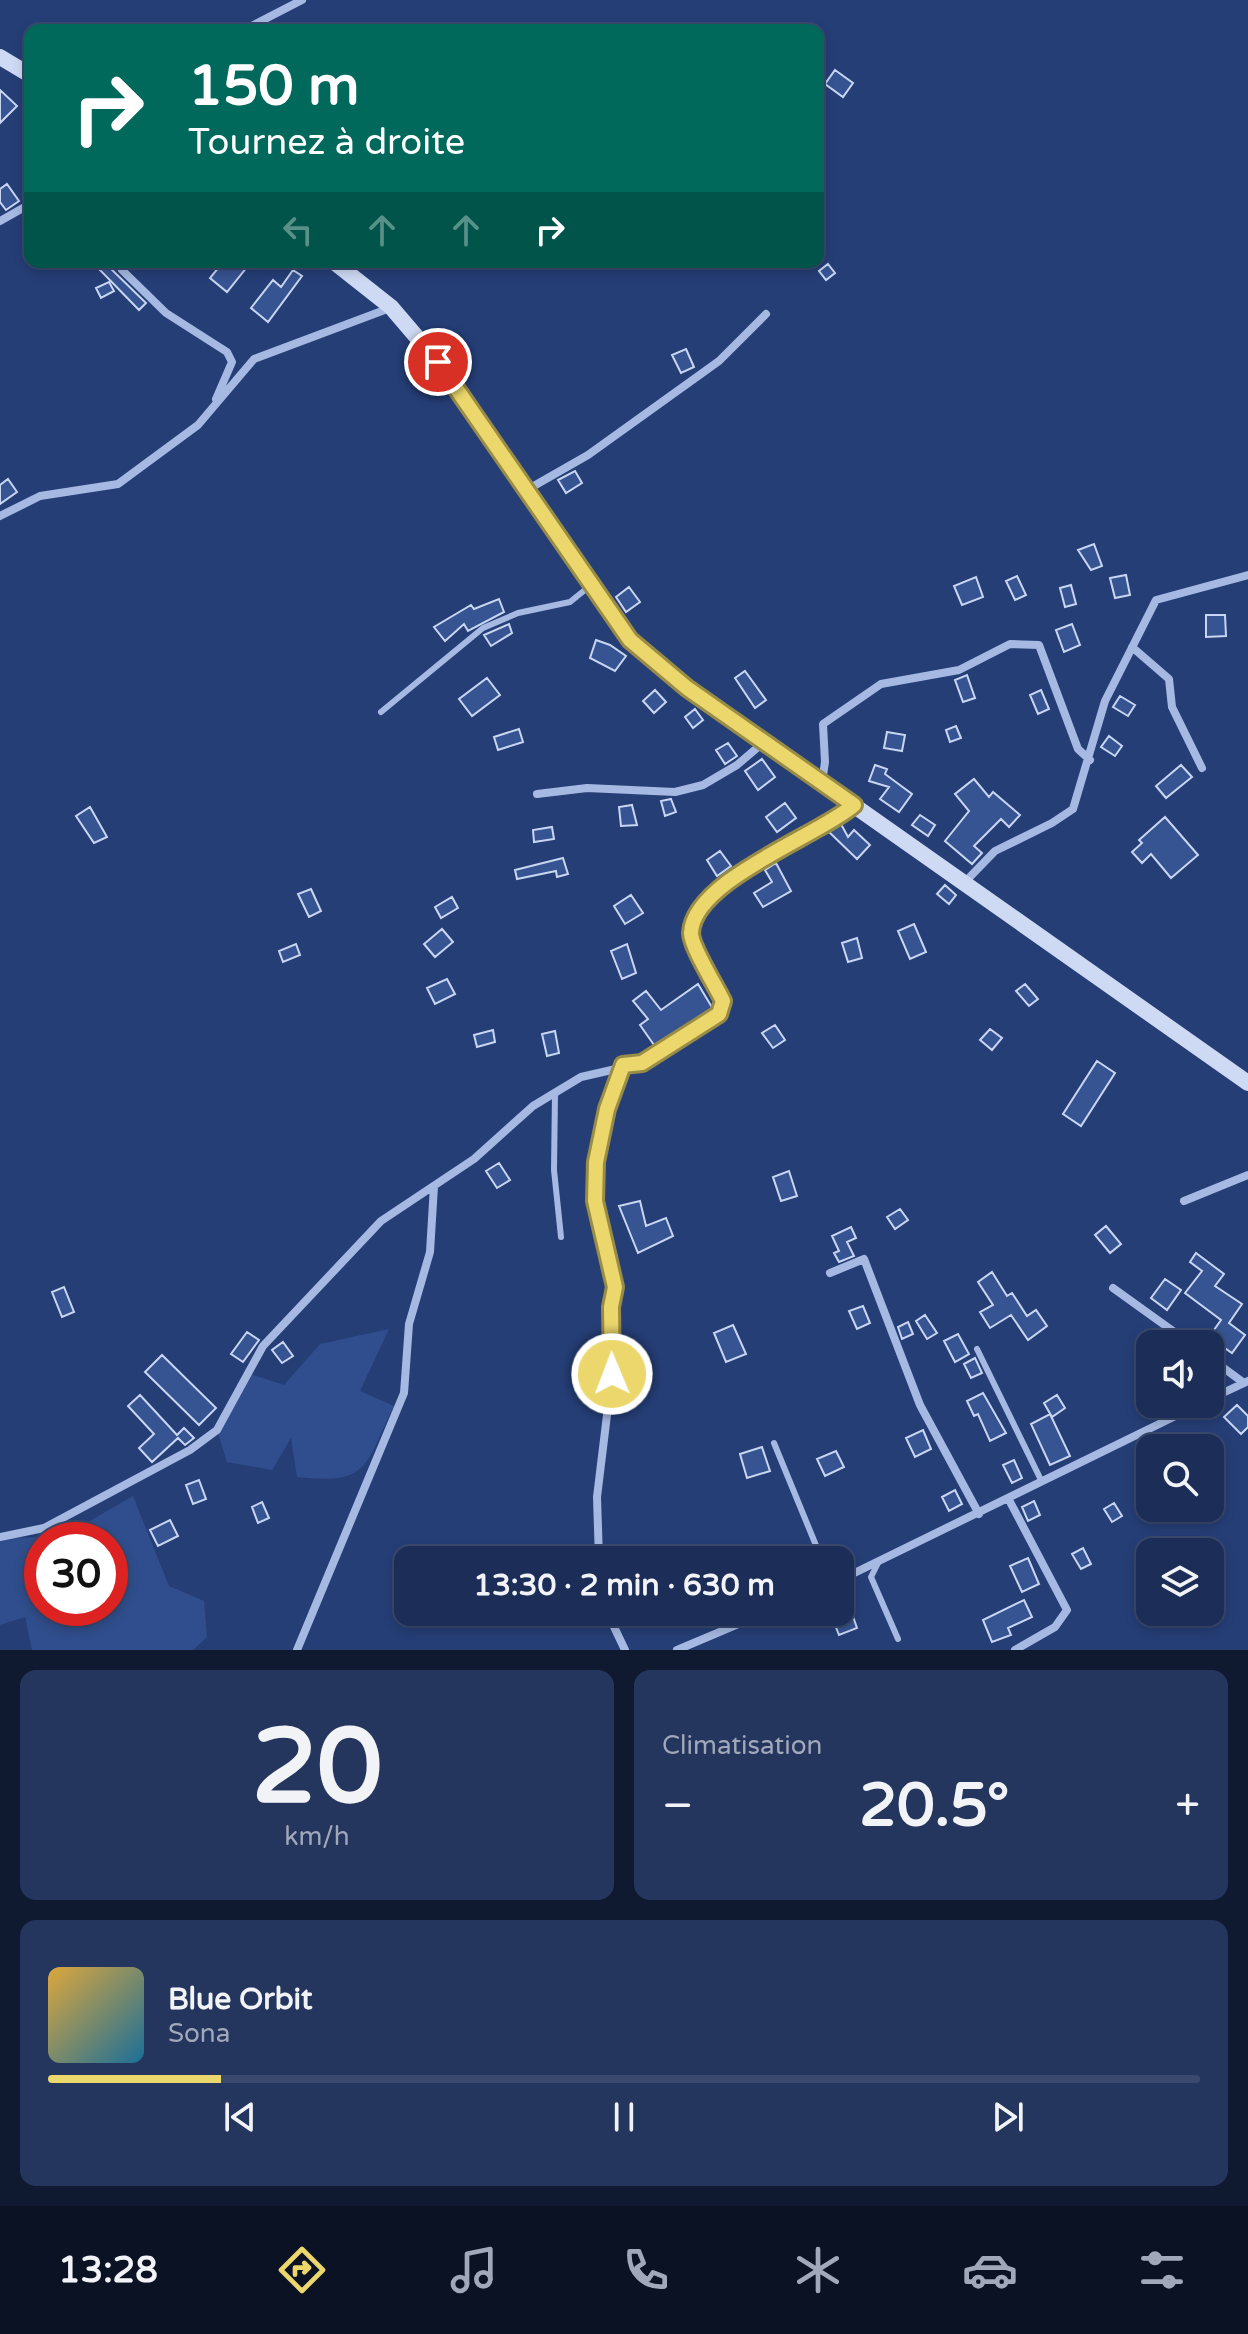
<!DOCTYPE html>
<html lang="fr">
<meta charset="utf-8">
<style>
:root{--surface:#1c2e58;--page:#25365e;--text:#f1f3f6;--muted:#a0a8ba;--line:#3a4a6e;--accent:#ebd76b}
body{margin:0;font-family:"Varela Round",sans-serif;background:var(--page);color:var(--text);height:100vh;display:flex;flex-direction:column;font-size:30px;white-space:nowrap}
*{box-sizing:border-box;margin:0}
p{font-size:26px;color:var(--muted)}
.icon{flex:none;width:44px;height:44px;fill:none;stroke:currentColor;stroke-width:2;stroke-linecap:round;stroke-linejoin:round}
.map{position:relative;height:1650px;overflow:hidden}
.side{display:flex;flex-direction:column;gap:20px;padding:20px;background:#0f1930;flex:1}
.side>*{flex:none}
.top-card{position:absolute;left:24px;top:24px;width:800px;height:244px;border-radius:16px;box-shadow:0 4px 12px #0003,0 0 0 2px var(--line);background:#00695c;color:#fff;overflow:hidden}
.tools{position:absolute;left:1136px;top:1330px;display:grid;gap:16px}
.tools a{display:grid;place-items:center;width:88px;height:88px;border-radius:16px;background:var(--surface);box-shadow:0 4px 12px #0003,0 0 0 2px var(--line);font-size:40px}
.speed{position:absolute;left:24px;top:1522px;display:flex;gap:16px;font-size:40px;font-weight:700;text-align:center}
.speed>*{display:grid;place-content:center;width:104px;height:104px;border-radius:50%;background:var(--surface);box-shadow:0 4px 12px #0003,0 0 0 2px var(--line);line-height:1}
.speed .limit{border:12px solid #d22;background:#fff;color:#111}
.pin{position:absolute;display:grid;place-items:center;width:68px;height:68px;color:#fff;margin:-34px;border:4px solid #fff;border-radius:50%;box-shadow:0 2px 8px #0007}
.me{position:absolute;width:88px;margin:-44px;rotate:359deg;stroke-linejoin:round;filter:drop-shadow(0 0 6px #0008)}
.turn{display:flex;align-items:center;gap:28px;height:168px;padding:0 32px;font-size:36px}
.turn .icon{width:104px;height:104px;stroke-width:2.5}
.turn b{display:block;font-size:56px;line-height:68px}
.lanes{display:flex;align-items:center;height:76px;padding:0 32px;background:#0003;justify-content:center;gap:40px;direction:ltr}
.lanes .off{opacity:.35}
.big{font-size:60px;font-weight:700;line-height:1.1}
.side .card{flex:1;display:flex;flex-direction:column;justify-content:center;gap:12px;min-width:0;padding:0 28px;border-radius:16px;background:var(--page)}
.side .dial{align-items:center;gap:0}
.dial b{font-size:104px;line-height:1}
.song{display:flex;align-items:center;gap:24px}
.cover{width:96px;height:96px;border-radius:12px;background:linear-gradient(135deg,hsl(40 70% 55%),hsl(200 70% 35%))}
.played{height:8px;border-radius:4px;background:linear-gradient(90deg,var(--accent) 15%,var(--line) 15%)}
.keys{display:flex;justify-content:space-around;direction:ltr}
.heat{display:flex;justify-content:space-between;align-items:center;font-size:44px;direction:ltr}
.side .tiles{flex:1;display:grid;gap:20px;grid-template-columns:1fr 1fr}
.card:last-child{grid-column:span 2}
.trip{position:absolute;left:394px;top:1546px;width:460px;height:80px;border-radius:16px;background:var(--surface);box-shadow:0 4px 12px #0003,0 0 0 2px var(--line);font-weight:700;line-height:80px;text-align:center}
.dock{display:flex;height:128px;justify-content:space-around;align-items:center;background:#0b1223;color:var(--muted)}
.dock .icon{width:56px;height:56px}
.dock .current{color:var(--accent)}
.dock b{font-size:36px;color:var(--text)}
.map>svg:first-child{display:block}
</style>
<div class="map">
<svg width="1248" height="1650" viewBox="0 0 1248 1650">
<rect width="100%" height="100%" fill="#253e76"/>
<path fill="#304e8d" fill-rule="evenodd" d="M389,1329L360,1391L394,1406C364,1466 371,1485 297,1477L291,1438L272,1470L227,1462L217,1430L247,1373L284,1385L320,1344Z
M133,1496L169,1586L204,1601L207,1637L193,1650H32L25,1617L0,1625V1538L62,1537ZM42,1540H110V1608H42Z"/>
<path fill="#365392" stroke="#c8d6f2" stroke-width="2" d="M835,70L853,83L843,97L825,84Z
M0,90L17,106L0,123Z
M7,184L19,201L6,210L0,202V189Z
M223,262H251L227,292L210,278Z
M106,264L146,303L139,310L100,270Z
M828,264L835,273L826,280L819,271Z
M293,270L302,276L268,322L251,308L273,280L281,287Z
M109,282L114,291L101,298L96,288Z
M686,349L694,367L681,373L672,355Z
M575,471L582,483L566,493L558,480Z
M8,479L17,492L0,504V485Z
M1094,544L1102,566L1091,570L1078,550Z
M1126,575L1130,595L1115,598L1110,578Z
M1017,576L1026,595L1015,600L1006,581Z
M976,577L983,597L962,605L954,586Z
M1071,585L1076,604L1065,607L1060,588Z
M629,587L640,602L626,612L616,597Z
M499,599L504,612L468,631L464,624L445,641L434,627L471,605L474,609Z
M1206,615H1225L1226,636L1206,637Z
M509,624L512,633L491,646L484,635Z
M1072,624L1080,645L1064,652L1056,630Z
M596,640L610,645L626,656L615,671L590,658Z
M745,671L766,700L755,708L735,678Z
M967,675L975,698L963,702L955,680Z
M487,678L500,695L472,716L459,699Z
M655,690L666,702L654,713L643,701Z
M1041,690L1049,709L1038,714L1030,695Z
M1120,696L1135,705L1128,716L1113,707Z
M695,709L703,720L693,728L685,717Z
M956,726L961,738L950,742L946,730Z
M519,729L523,742L498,750L494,737Z
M887,732L905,735L902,751L884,748Z
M1109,736L1122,746L1115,756L1101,747Z
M728,743L737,756L725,764L716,750Z
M762,759L775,777L758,790L745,771Z
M875,765L887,769L885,774L912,794L899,812L880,799L889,787L869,781Z
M1181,765L1192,777L1166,798L1156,786Z
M974,779L989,797L993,792L1020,815L1009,827L1001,819L974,846L982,853L972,864L945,841L969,811L955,794Z
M671,799L676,812L665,816L661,801Z
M785,803L796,818L777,832L766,817Z
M632,805L637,825L621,826L619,807Z
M90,807L107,837L94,843L76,816Z
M920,815L935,825L928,836L912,825Z
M1165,817L1198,855L1171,878L1151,854L1142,863L1132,852L1142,843L1139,840Z
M841,824L848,837L854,830L870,845L857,859L828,831Z
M552,827L554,839L534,842L533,830Z
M720,851L731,866L717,876L707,860Z
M563,858L568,874L557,877L556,871L517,879L515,870Z
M776,863L791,891L763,907L754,893L772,882L765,870Z
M945,885L956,895L949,904L937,894Z
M311,889L321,911L309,917L298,894Z
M631,895L643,913L625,924L614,906Z
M452,897L458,908L441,918L435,907Z
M914,924L926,952L910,959L898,931Z
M442,929L453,942L435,957L424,944Z
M857,938L862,958L848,962L842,943Z
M296,944L300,955L283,962L279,951Z
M627,944L636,973L622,979L611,951Z
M447,979L455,994L435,1004L427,988Z
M698,984L713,1009L654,1045L640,1025L648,1019L633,1001L646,991L661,1010Z
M1025,984L1038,999L1029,1006L1016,991Z
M775,1025L785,1040L773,1048L762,1033Z
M990,1029L1002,1038L992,1050L980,1040Z
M493,1030L495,1042L477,1047L474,1035Z
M555,1031L559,1053L547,1056L542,1034Z
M1097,1061L1115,1073L1081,1126L1063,1114Z
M499,1163L510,1180L497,1188L486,1171Z
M789,1171L797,1196L781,1201L773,1177Z
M640,1201L646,1226L666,1218L673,1236L638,1253L619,1206Z
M900,1209L908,1220L895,1229L887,1217Z
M1106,1226L1121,1244L1110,1253L1095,1235Z
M851,1227L856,1238L847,1242L854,1256L839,1262L834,1253L839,1251L832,1236Z
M1196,1253L1224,1274L1215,1286L1242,1304L1229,1323L1245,1335L1232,1353L1209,1337L1221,1320L1185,1293L1202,1271L1190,1262Z
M992,1272L1007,1296L1012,1293L1027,1316L1036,1310L1047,1326L1028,1340L1011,1315L990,1328L980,1312L993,1305L978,1282Z
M1165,1279L1181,1290L1167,1310L1151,1298Z
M64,1287L74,1312L62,1317L52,1292Z
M863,1306L870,1323L857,1329L849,1311Z
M925,1315L937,1333L927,1339L916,1321Z
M908,1322L913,1334L902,1339L898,1327Z
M733,1325L746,1354L726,1362L714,1333Z
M247,1332L259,1340L243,1362L231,1354Z
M958,1334L969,1354L955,1362L944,1341Z
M283,1342L293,1356L282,1363L272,1350Z
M162,1355L216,1408L199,1425L145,1372Z
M975,1358L982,1373L971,1378L964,1364Z
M983,1393L1006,1433L990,1441L978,1414L974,1416L967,1401Z
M140,1395L177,1435L184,1428L194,1438L185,1445L178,1438L152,1462L139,1448L154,1434L128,1406Z
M1057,1395L1065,1408L1052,1417L1044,1403Z
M1237,1405L1248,1416V1427L1241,1434L1224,1417Z
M1050,1414L1070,1456L1050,1465L1031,1424Z
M923,1430L931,1449L915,1457L906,1438Z
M762,1447L770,1471L747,1478L740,1454Z
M836,1451L844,1467L825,1476L817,1459Z
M1014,1460L1022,1478L1012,1483L1003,1465Z
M199,1480L206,1499L193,1504L186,1485Z
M955,1490L962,1504L949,1511L942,1497Z
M1034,1501L1040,1515L1028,1521L1022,1507Z
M262,1502L269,1518L258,1523L252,1507Z
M1114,1503L1122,1516L1112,1522L1104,1509Z
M170,1520L178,1536L158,1546L150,1530Z
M1083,1548L1091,1564L1081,1569L1072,1554Z
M1028,1558L1039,1584L1022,1592L1010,1566Z
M1024,1600L1032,1617L1008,1628L1011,1635L992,1642L983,1620Z
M850,1608L857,1628L839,1635L831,1615Z"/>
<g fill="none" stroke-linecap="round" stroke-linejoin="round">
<path stroke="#a6b9e2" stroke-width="6" d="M381,712L483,628L518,613L570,602L591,585
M555,1093L554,1170L561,1237
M977,1349L1042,1482
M774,1443L822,1560
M879,1561L871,1577L898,1639"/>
<path stroke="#a6b9e2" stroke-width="8" d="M244,30L302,0
M0,221L30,204
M122,270L166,313L227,352L232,362L216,399
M525,491L588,455L719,361L766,314
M0,516L40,496L118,484L198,425L254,359L390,308
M1132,647L1169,679L1172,707L1202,768
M822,782L825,762L823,724L881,684L959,670L1010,644L1039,645L1078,749L1090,760
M537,794L587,788L675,792L703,785L737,765L764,742
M964,883L995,851L1052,823L1073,809L1105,701L1156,600L1248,575
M1184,1201L1248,1175
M830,1273L864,1259L920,1405L979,1514
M1113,1288L1191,1344
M1210,1358L1244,1383
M1210,1399L1248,1381
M1008,1498L1067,1610L1055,1627L1015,1650
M0,1537L44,1528L190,1450L217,1430L263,1346L381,1221L474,1159L533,1106L581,1077L642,1063L719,1014L723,1001C715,986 691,948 691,933C692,881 820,835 854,806
M599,1560L597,1497L612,1374L611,1307L615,1287L595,1201L596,1162L607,1109L623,1065
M840,1580L1200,1404
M607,1612L625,1650
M297,1650L404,1393L409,1324L430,1252L434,1186
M677,1650L767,1612"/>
<path stroke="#ced9f3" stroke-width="16" d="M0,57L30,75
M334,262L391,307L438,362L630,640L687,688L1248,1083"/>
</g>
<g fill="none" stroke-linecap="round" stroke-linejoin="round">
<g stroke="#998c46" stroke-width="20">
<path id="route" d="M438,362L630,640L687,688L854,805C820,835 693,880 691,933C691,947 716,986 723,1001L719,1014L642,1063L623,1065L607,1109L596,1162L595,1201L615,1287L611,1307L612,1374"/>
</g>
<use href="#route" stroke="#ebd76b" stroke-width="14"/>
</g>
</svg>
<div class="tools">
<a><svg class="icon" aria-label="sound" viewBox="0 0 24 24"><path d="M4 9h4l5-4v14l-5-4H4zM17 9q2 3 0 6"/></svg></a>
<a><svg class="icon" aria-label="search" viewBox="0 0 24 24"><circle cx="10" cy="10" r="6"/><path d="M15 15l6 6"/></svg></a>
<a><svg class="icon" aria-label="layers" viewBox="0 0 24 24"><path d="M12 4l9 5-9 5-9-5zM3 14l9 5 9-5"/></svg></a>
</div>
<div class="speed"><div class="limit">30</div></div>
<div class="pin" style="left:438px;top:362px;background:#d93025"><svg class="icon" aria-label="arrive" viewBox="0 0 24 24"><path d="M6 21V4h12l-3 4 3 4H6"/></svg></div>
<svg class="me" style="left:612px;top:1374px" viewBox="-20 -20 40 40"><circle r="17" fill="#ebd76b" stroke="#fff" stroke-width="3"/><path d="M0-11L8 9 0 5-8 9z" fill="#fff"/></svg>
<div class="trip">13:30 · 2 min · 630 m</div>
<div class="top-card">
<div class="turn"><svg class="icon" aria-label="right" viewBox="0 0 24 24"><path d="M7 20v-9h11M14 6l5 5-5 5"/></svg><div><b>150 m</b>Tournez à droite</div></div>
<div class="lanes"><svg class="icon off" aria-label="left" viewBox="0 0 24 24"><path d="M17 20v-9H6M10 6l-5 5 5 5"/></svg><svg class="icon off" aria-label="ahead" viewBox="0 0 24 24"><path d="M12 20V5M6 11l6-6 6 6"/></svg><svg class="icon off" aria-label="ahead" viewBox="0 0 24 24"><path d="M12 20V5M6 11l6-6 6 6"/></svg><svg class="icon" aria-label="right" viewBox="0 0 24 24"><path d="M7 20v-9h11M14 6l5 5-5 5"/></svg></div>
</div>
</div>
<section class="side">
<div class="tiles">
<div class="card dial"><b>20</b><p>km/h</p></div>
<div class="card"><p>Climatisation</p>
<div class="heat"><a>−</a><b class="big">20.5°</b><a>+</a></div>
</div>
<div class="card">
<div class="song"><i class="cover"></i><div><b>Blue Orbit</b><p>Sona</p></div></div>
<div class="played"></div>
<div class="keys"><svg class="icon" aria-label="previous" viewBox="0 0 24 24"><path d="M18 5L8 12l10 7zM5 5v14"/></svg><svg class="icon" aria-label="pause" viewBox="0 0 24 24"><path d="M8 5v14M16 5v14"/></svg><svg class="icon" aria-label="next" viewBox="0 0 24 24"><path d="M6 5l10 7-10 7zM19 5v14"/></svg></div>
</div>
</div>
</section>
<nav class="dock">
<b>13:28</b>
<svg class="icon current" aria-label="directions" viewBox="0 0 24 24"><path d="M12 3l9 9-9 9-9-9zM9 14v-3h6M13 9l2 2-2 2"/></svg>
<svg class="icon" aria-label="music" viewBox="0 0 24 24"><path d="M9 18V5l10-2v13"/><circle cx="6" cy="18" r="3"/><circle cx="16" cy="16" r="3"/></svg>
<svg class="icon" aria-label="phone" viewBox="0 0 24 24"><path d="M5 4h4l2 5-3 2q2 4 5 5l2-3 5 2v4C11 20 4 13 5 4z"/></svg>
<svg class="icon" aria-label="climate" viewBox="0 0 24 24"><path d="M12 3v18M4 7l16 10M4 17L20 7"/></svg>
<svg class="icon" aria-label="car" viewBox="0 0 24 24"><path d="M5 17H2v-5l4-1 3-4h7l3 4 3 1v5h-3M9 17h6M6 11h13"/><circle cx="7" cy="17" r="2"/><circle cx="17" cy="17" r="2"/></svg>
<svg class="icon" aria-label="filters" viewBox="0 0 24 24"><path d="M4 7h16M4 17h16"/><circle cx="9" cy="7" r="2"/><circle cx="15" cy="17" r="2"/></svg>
</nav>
